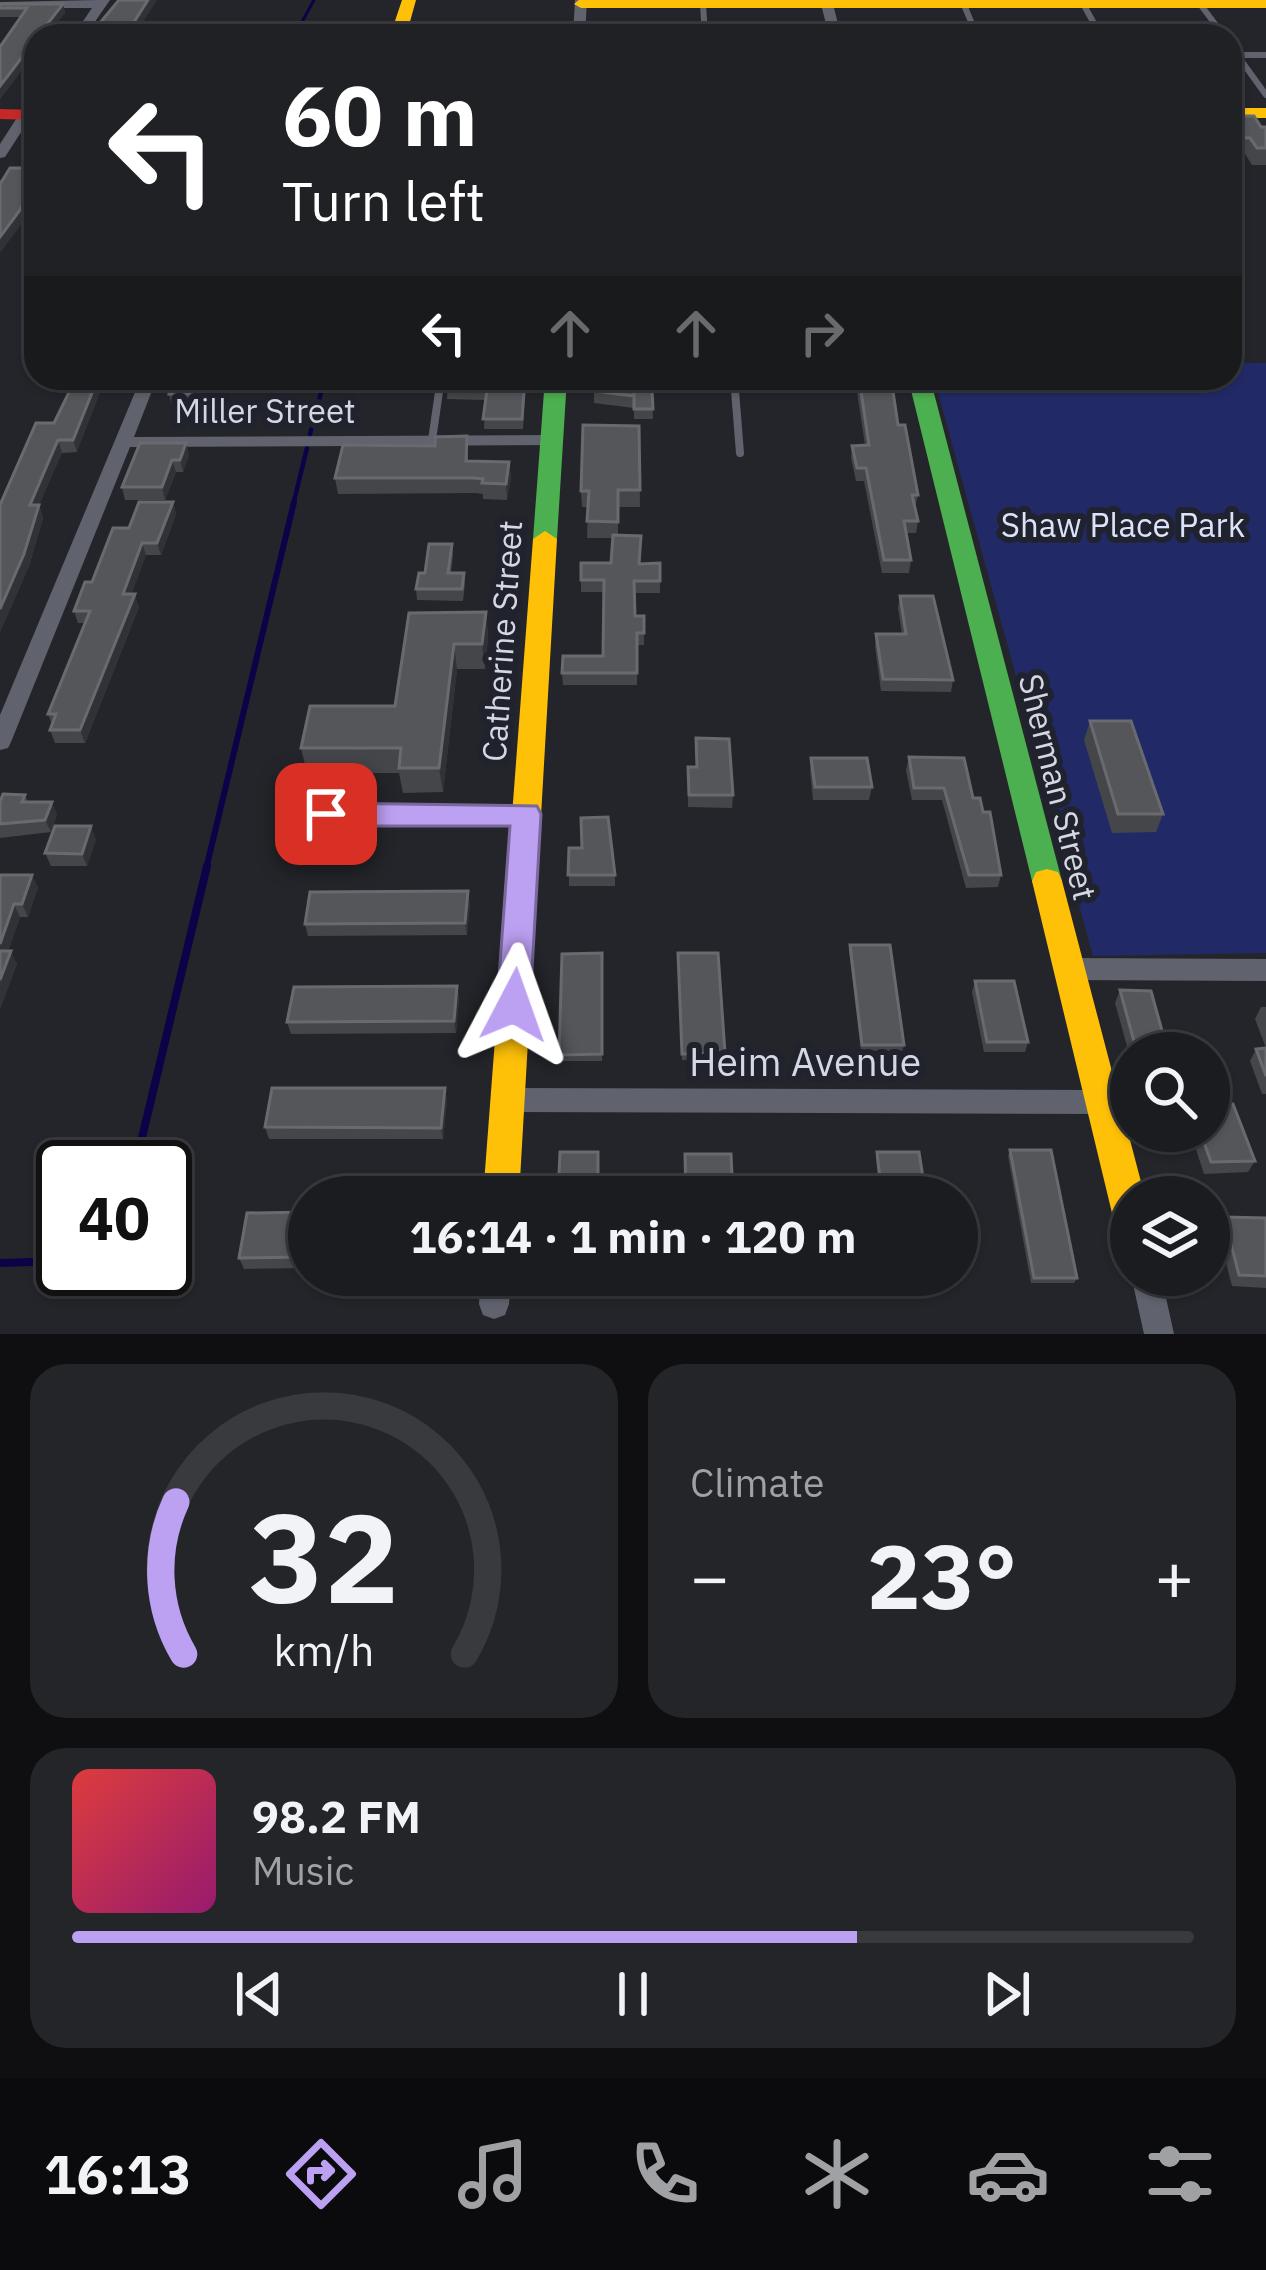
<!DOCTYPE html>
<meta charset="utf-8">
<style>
:root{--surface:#1b1c20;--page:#242529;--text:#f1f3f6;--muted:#a0a1a5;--line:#393a3e;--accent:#bca0f2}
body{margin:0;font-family:"IBM Plex Sans",sans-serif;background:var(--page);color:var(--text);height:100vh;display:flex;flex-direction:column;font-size:45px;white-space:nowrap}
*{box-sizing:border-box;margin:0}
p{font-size:39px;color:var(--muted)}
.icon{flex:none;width:66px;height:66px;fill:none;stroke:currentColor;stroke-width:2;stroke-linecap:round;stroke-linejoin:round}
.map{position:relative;height:1334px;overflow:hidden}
.panel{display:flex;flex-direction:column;gap:30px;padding:30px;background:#0f0f12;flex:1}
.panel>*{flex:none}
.guide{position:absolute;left:24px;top:24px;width:1218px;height:366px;border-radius:36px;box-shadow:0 3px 9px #0004,0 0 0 3px var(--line);background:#202124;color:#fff;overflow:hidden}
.controls{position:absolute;left:1110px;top:1032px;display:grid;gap:24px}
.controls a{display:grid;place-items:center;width:120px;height:120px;border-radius:50%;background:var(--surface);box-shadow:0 3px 9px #0004,0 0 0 3px var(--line);font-size:60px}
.speed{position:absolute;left:36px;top:1140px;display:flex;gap:24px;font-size:60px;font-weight:700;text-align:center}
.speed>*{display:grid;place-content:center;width:156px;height:156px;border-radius:50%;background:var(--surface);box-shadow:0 3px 9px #0004,0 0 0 3px var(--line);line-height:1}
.speed .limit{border:6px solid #111;border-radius:18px;background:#fff;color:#111}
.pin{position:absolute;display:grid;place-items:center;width:102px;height:102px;color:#fff;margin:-51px;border-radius:24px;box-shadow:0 6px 18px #0006}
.me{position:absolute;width:132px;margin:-66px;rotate:4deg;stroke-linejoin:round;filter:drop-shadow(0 0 9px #0008)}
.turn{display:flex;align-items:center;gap:42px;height:252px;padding:0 60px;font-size:54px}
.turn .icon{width:156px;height:156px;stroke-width:2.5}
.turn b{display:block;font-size:84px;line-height:102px}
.lanes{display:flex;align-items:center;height:114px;padding:0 60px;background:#0003;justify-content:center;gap:60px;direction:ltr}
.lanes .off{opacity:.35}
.big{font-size:90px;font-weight:800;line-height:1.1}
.panel .widget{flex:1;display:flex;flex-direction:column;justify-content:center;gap:18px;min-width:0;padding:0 42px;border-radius:36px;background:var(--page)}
.panel .dial{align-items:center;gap:0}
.dial svg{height:312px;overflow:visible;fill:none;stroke:var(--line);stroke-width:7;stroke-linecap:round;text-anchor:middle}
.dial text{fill:var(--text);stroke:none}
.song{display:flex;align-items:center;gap:36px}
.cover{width:144px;height:144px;border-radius:18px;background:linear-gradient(135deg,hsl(0 70% 55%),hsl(320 70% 35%))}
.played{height:12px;border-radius:6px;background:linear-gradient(90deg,var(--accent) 70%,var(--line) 70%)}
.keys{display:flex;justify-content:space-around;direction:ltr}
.heat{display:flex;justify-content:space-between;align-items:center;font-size:66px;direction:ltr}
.panel .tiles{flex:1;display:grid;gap:30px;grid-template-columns:1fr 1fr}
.widget:last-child{grid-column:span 2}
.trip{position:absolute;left:288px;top:1176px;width:690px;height:120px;border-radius:60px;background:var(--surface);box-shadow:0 3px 9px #0004,0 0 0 3px var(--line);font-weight:800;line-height:120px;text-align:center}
.tab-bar{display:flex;height:192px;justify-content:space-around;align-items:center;background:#0b0b0d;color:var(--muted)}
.tab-bar .icon{width:84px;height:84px}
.tab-bar .active{color:var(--accent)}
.tab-bar b{font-size:54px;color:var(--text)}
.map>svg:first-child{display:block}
</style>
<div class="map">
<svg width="1266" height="1334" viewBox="0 0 1266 1334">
<rect width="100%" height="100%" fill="#24252a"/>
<path fill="#212a66" d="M1230,363H1266V953L1093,956L934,378H1230Z"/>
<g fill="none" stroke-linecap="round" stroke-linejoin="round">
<path stroke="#0b0347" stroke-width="3" d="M309,36L297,31L314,0"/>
<path stroke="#0b0347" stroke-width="4.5" d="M310,434L325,378
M293,505L307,448"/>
<path stroke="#0b0347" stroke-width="6" d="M206,869L294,502"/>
<path stroke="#0b0347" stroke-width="8" d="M135,1167L207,866
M0,1263L63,1261"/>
<path stroke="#60636e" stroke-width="6" d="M962,0L977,36
M1081,0L1101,36
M1197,0L1224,36
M703,4L705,36
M1230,45L1266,95
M1233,55H1266"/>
<path stroke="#60636e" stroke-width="8" d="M734,378L740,453
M432,440L441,378"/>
<path stroke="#60636e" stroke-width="10" d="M326,814H523"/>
<path fill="#60636e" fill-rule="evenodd" d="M98,0H110L85,36H73L92,8H0V2Z
M575,0H587L585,36H573Z
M820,0H832L841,36H829Z
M36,95V109L5,157L0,158V144L31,96Z
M141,378H157L134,437L552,435L561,440L552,445L130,447L11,742L8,748L0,750V715Z
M1067,958L1266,959V981L1067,980L1058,977L1054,969L1058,961Z
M507,1088L1103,1090L1113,1093L1117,1102L1113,1111L1103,1114L507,1112L497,1109L493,1100L497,1091Z
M481,1275H511L509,1304L505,1315L494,1319L483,1315L479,1304Z
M1131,1275H1161L1174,1334H1144Z"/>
<path fill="#4caf50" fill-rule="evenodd" d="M545,378H567L557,539L545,547L533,539Z
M908,378H930L1062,881L1058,890L1047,893L1036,890L1032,881Z"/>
<path fill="#ffc107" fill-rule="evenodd" d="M402,0H416L406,36H390Z
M579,0H1266V8H581L574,4Z
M1230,108H1266V118H1230Z
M545,531L557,539L519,1197H483L533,539Z
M1047,869L1058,872L1062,881L1145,1197H1131V1231L1118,1226L1112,1213L1032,881L1036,872Z"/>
<path fill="#c62828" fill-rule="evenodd" d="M0,109L36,110V120L0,119Z"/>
</g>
<path fill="#45464a" d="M0,4H63L65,13L36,36V51L0,99V47L21,17H0Z
M1230,116L1266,127V165H1252L1245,154H1230Z
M76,378L77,452L62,453L55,468L39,505L43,518L29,566L0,632V505L54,423Z
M174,378H202L205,388L199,406H172L169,394Z
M416,378H434L432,384H416Z
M448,378H526L523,429H484L485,400L447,399Z
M594,378H634V408L594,403Z
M686,378H706V381H686Z
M855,378H891L898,425L918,495L915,508L918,521L916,533H906L911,560L909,573H882L864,481H856L851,458L852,446L865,445Z
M634,390H652L653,419H634Z
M639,426L640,507H618V535L640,564L660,581V593H635V616H644V645H637V685H563L562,673L603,656L604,592H581V563H611L613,538H587L588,507H582L581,491Z
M186,443L189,455L183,472H176L165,500H125L122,487Z
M468,452V461L509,462L511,478L507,500L483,499V494L476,493L338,494L335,478Z
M173,502L176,514L161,555H146L131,594L139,607L85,743H55L50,730L52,725L48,714L85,623H78L74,611L129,528Z
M452,544L453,555L451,573H464L465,584L463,601L417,600L416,589L425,573Z
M900,596L953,680L951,692L881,691L875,646L876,634H902L898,608Z
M486,612L488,637L485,669H457L443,792L403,793L399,773H307L301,748L395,706Z
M1090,721L1163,814L1156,832L1112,833L1084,740Z
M696,738L733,795L732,808L688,807V767H696Z
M909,757L973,798L983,812L1001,875L998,887L966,888L942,800H912L906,770Z
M811,758L872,787L869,800H813L810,771Z
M25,795L28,802L57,814L51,832L0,838V802Z
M96,839L87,866H51L45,853Z
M569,848L615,875V886H569Z
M0,875L38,887L28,917H20L8,951L17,964L0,1009Z
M470,903L467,935L308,936L305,924Z
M850,945L904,1045L902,1051H861L849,951Z
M602,953V1061H560L562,954Z
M678,953L725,1053L724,1059L682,1060Z
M975,981L1028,1042L1025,1052H984L972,992Z
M457,986L459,998L456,1033L291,1034L287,1022Z
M1120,990L1166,1045L1162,1053H1131L1130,1057L1115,1003Z
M1261,1007H1266V1048L1255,1019Z
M1266,1048V1094H1262L1250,1061L1256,1049Z
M447,1100L443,1139H269L265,1127Z
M1190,1131H1209L1255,1161L1248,1172L1204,1174Z
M1010,1150L1077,1278L1074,1283H1031L1008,1156Z
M877,1152L926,1197H880L876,1158Z
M309,1212V1268L244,1269L239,1258Z
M1224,1217L1266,1218V1288L1232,1286L1217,1228Z
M598,1275V1287H557L556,1282Z
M689,1275L738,1279L737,1286H689Z
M890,1275H937L936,1282H891Z"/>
<path fill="#313237" d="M148,0H157L134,36H125Z
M63,4L65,13L47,36H38Z
M36,39V51L0,99V86Z
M36,173V191L23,222L0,253V237Z
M98,378H106L77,452L73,440Z
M201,378L205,388L199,406L196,394Z
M58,440L62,453L39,505L43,518L29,566L0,632V609L30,505Z
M186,443L189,455L183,472L180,460Z
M172,460L176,472L165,500L162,487Z
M509,462L511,478L507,500L506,484Z
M173,502L176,514L161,555L157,543Z
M142,543L146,555L127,607L123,594Z
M135,594L139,607L85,743L80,730Z
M486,612L488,637L485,669L482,644Z
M454,644L457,669L443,792L439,768Z
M52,802L57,814L51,832L45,820Z
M91,826L96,839L87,866L82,854Z
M32,875L38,887L28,917L22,904Z
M468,891L470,903L467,935L465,923Z
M14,904L20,917L4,964L0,957V944Z
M11,951L17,964L0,1009V980Z
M457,986L459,998L456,1033L454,1021Z
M445,1088L447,1100L443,1139L441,1128Z"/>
<path fill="#54565a" stroke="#686a6f" stroke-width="3" d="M119,0H148L125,36H89Z
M0,4H63L38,36H36V39L0,86V47L27,8H0Z
M1230,116H1254L1261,127H1266V148H1257L1250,138L1230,137Z
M10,168H36V173L20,210L0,237V184Z
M76,378H98L73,440H58L51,456L30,505H39L24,554L0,609V505L36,423H54Z
M174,378H201L196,394H169Z
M448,378H525L522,419H483L487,390L446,389Z
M594,378H634V396L593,391Z
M859,378H891L898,425H905L918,495H912L918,521H904L911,560H884L866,468H857L852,446L869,445Z
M634,390H652L653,409H634Z
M583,425L639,426L640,490H618V522L587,521L589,491H581Z
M467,436L466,461L509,462L506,484L482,483L483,479L475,478H335L343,445L435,446V437Z
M140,443H186L180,460H172L162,487H122Z
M139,502H173L157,543H142L123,594H135L80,730H50L56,714H48L90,611H74L85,582H92L113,528H129Z
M613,535L641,536L639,564L660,563V581H634L635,616H644V633H637V673H562L563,656H603L604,580H581V563H611Z
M429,544H452L448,573H464L462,589H416L419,573H425Z
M900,596H933L953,680L883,679L876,634H906Z
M486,612L482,644H454L439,768H399L401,748H301L310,706H395L409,613Z
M1090,721H1131L1163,814H1118Z
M696,738L729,739L733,795H689L688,767H697Z
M909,757L964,758L973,798H980L983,812H990L1001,875H969L944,788H914Z
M811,758H867L872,787H815Z
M3,794L25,795L22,802H52L45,820L0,824V802Z
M608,817L615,875H568L569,848H582L581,818Z
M55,826H91L82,854L45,853Z
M0,875H32L22,904H14L0,944Z
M468,891L465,923L305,924L310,892Z
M850,945H890L904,1045H862Z
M0,951H11L0,980Z
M602,953V1054L559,1055L562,954Z
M678,953H718L725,1053L682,1054Z
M975,981H1014L1028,1042H987Z
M457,986L454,1021L287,1022L294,987Z
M1120,990L1151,991L1166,1045H1135Z
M1266,1048V1076L1256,1049Z
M272,1088H445L441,1128L265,1127Z
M1233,1104L1255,1161L1211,1162L1200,1131H1209V1105Z
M1010,1150H1051L1077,1278H1034Z
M560,1152H598V1197H558Z
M877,1152H919L926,1197H882Z
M685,1154H731L733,1197H686Z
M309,1212V1257L239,1258L247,1213Z
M1224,1217L1266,1218V1276L1239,1275Z
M557,1275H598V1281L556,1282Z
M689,1275H737L738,1279H689Z
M892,1275H937V1276H892Z"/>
<path fill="#bca0f2" stroke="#7a689d" stroke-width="3" d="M326,803L537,806L541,814L530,1005L526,1015L514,1019L502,1015L497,1005L510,826H326L315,823L311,814L315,806Z"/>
<g text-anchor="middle" stroke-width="12" stroke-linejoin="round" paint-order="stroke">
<g font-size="33" fill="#d5d8e0" stroke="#20232e">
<text x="265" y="423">Miller Street</text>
<text transform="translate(502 641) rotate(-86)" y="12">Catherine Street</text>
<text transform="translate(1058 787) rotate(76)" y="12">Sherman Street</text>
</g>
<g font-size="33" fill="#dce3f9" stroke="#20232e">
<text x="1123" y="537">Shaw Place Park</text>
</g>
<g font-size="39" fill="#d5d8e0" stroke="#20232e">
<text x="805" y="1076">Heim Avenue</text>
</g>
</g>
</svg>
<div class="controls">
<a><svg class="icon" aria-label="search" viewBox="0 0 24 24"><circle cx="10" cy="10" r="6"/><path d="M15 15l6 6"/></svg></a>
<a><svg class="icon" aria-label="layers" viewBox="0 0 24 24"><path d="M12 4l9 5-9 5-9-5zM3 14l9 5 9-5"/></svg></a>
</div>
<div class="speed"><div class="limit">40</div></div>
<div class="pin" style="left:326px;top:814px;background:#d93025"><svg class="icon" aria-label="arrive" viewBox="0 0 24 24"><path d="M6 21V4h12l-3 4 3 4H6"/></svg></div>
<svg class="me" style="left:514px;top:1005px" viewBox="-20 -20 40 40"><path d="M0-17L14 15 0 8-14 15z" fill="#bca0f2" stroke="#fff" stroke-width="4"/></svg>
<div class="trip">16:14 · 1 min · 120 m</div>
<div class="guide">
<div class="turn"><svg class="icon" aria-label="left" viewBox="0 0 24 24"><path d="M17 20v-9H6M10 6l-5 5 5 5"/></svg><div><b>60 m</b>Turn left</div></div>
<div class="lanes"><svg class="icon" aria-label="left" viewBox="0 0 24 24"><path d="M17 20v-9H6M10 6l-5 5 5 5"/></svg><svg class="icon off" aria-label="ahead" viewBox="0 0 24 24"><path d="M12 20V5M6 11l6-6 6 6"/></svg><svg class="icon off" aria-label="ahead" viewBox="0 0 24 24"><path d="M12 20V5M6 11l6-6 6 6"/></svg><svg class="icon off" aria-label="right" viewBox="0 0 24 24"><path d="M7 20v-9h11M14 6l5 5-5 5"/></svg></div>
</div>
</div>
<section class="panel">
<div class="tiles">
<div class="widget dial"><svg viewBox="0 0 100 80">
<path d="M14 69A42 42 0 1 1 86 69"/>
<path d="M14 69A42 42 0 0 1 12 30" stroke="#bca0f2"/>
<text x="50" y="56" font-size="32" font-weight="700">32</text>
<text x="50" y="72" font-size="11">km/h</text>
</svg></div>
<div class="widget"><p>Climate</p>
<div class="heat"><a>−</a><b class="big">23°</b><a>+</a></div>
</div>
<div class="widget">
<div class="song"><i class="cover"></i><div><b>98.2 FM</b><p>Music</p></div></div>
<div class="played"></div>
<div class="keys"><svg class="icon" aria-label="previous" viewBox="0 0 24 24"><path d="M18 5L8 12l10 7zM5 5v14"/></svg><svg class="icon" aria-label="pause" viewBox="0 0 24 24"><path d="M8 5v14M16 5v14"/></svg><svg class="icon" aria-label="next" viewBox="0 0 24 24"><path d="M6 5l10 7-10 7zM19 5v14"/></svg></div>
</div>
</div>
</section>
<nav class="tab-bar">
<b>16:13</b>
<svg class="icon active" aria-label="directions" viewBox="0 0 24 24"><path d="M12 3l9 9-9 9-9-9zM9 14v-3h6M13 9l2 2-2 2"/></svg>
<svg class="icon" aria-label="music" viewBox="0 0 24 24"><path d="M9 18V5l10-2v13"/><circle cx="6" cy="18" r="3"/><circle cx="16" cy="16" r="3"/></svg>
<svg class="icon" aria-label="phone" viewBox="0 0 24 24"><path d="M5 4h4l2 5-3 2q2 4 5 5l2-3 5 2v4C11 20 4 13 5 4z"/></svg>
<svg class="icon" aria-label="climate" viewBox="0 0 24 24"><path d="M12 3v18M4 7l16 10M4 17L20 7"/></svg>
<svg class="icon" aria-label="car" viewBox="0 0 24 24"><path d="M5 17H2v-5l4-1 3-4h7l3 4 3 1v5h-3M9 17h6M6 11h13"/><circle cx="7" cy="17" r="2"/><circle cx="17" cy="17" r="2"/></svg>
<svg class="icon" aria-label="filters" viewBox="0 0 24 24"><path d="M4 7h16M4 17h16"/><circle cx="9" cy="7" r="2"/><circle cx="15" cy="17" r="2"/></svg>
</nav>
